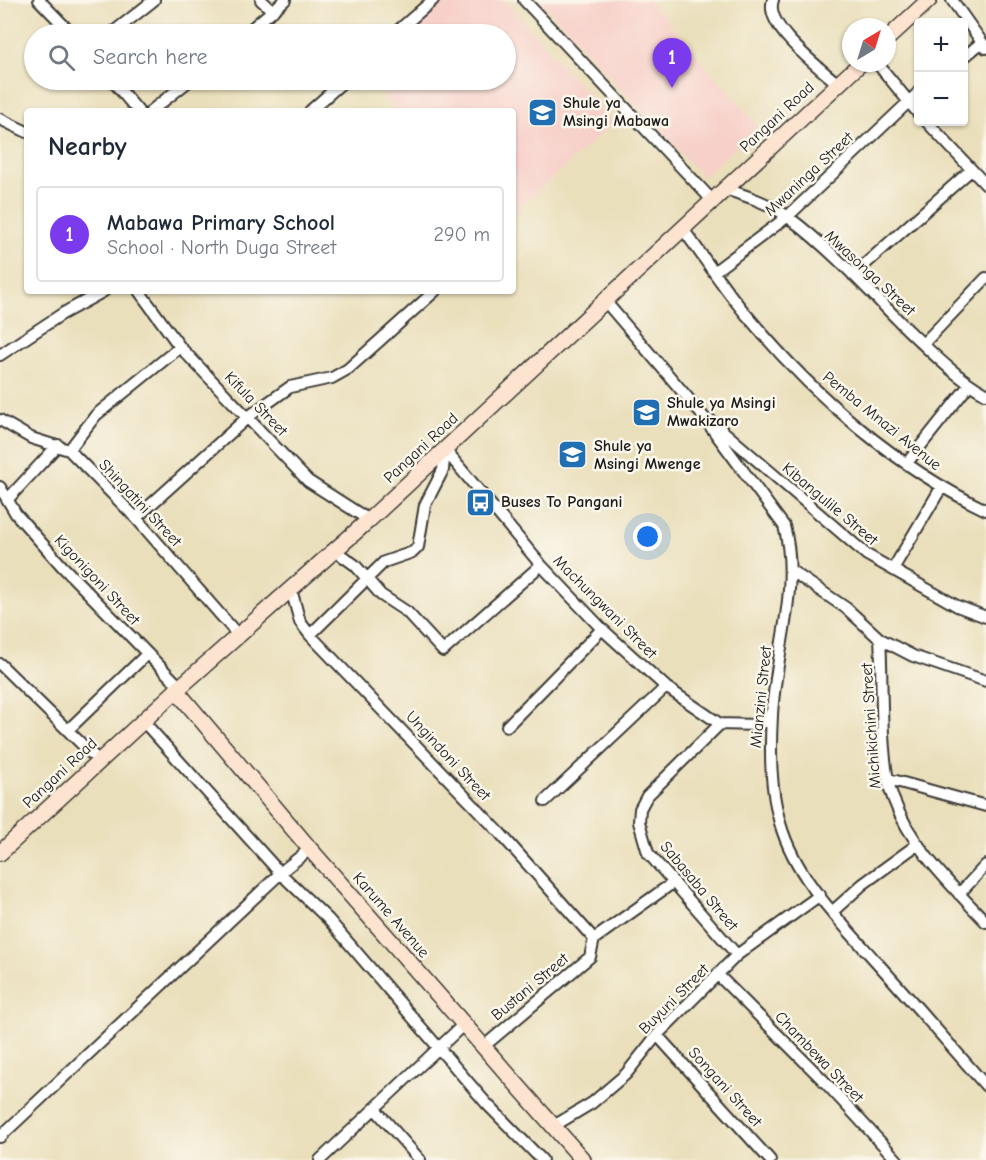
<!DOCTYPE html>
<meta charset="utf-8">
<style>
body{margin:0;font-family:"Comic Neue",sans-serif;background:#f2f2f3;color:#1f2937}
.controls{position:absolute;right:18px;top:18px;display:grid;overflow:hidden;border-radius:6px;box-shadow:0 2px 4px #0004}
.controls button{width:54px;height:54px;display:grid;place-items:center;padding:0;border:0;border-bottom:2px solid #e0e1e3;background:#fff;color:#1f2937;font:30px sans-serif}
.compass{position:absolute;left:842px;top:18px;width:54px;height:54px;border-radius:50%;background:#fff;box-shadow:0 2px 4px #0004;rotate:38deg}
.you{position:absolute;left:648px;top:537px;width:21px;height:21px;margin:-15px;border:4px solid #fff;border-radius:50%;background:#1a73e8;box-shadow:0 0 0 9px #1a73e833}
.badge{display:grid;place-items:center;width:39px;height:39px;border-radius:50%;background:#7c3aed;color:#fff;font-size:20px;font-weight:700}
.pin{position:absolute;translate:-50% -50px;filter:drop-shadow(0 2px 3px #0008)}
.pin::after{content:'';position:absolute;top:32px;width:21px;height:18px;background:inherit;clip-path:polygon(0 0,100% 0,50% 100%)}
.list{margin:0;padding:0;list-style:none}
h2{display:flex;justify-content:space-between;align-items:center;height:78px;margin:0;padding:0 24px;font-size:26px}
h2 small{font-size:20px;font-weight:400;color:#747a83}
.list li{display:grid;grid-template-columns:39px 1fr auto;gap:18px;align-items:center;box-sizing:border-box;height:96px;margin:0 12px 12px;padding:0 12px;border:2px solid #e0e1e3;border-radius:6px}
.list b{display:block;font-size:22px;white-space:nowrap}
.list p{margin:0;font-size:20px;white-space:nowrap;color:#747a83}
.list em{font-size:20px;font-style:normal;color:#747a83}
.icon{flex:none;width:33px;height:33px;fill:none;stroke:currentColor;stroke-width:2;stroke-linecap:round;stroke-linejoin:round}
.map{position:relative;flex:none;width:986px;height:1160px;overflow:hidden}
.search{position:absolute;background:#fff;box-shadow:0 2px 4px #0004;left:24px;top:24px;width:492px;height:66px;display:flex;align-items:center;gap:15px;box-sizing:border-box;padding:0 21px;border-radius:33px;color:#747a83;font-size:22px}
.panel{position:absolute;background:#fff;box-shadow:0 2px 4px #0004;left:24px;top:108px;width:492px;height:186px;border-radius:6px}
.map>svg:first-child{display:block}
.built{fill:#f7d0c9}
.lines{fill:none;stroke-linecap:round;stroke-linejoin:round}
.street-casing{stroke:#3b3934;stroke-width:14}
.secondary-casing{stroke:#3b3934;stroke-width:18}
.street{stroke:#fff;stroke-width:10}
.secondary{stroke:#fde4d0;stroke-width:15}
.labels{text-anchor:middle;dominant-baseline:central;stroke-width:5;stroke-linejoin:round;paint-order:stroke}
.poi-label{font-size:16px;font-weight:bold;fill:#1c1c1c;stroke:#fbf7ec;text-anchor:start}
.street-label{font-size:16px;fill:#1c1c1c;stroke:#fbf7ec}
</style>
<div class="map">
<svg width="986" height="1160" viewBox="0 0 986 1160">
<rect width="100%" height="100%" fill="#fbf7ec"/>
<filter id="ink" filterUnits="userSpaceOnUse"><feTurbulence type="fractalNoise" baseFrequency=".0167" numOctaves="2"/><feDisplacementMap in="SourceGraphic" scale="12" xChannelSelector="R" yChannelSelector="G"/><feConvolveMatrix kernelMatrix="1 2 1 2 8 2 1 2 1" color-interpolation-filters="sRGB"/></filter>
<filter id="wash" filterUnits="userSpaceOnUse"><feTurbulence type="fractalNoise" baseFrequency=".008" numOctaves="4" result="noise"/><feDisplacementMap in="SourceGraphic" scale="24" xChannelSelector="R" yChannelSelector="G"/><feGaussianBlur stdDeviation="1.35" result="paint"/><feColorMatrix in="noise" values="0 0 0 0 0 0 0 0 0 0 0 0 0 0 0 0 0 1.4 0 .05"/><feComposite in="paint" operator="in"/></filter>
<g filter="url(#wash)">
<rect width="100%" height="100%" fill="#eadfbb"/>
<path class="built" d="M 447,0 L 504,0 L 613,123 L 513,214 L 513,111 L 397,111 L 369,80 L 506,80 L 506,34 L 409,34 Z
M 539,0 L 649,0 L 758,126 L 703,177 Z"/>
</g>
<g filter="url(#ink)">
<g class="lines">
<defs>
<path id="street" d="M 39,0 L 72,34
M 261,0 L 273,11
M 524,0 L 712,200
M 773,0 C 763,26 820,68 838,84
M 952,0 L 986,48
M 111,34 L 154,0
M 245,34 L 285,0
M 394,34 L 433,0
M 964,57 L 981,43
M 877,63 L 918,113
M 112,80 L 138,111
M 151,111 L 190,80
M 310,111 L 345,80
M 0,119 L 27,132
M 927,122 L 986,185
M 725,189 C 747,196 769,203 788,217 C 830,248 871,293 908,330 C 932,353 957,378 986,394
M 682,228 C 705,258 725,291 750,319 C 814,396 896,467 986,510
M 715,271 L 787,217 L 918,93
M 853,275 L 971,170
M 139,291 L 180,347 L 308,481 L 369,520
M 605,301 L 699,411 L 784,526 C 801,587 775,653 772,715 C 770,751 770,788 780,823 C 796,880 843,924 881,967 C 916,1006 951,1046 986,1086
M 923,344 L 986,278
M 0,355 L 62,314 L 104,291
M 0,420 L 31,438 L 69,450 L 136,518 L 238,635
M 710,420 L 867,555 L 957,606 L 986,617
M 69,450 L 96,415 L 180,347
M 445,450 L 541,565 L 602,629 L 666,687 L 720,724 L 757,725 L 766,721 L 772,711
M 907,463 L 969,385
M 0,487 L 16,514 L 62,566 L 180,687
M 7,500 L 58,445
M 136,518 L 248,417 L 290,387 L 332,378 L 348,369 L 435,291
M 334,550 L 355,565 L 381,595 L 407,612 L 443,651 L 541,565
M 893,569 L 941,488
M 790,570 L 846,608 L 880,639 L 913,656 L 986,681
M 291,589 L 300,622 L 310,635 L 500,833 L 594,939
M 310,635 L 384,562 L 413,552 L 418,547 L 425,505 L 443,470 L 445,450
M 880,639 C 883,681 879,762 893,798 C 911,847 951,885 986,922
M 0,664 L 99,761
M 143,721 L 281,874 L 328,919 L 486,1103 L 542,1160
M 720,724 L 647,796 L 640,809 L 639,822 L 648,853 L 737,955
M 507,726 L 602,629
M 68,730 L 146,655
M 889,779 L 986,806
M 545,801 L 666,687
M 959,894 L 986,865
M 832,912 L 863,884 L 918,844
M 594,939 L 674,882
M 719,976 L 823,1080 L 897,1160
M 657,1035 L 770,1160
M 483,1047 L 590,957 L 594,939
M 376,1110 L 420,1160
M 552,1127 L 592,1103 L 626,1074 L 657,1035 L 737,955 L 820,895
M 0,1137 L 286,868 L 310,849
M 320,1160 L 463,1025"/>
<path id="secondary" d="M 887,39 L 929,0
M 176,690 L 310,849 L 583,1160
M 0,853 L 180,687 L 369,520 L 861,63"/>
</defs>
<use href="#street" class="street-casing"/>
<use href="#secondary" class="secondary-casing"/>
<use href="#street" class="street"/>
<use href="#secondary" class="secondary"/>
</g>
</g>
<defs>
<symbol id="school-square" viewBox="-11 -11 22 22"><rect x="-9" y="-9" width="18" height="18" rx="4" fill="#1f6fb2" stroke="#fbf7ec"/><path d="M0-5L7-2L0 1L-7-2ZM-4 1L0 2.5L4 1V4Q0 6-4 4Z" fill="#fff"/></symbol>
<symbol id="bus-square" viewBox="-11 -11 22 22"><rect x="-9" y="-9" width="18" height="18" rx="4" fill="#1f6fb2" stroke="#fbf7ec"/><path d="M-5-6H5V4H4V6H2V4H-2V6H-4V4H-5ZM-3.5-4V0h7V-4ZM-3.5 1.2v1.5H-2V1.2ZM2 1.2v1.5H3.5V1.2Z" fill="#fff"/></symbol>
</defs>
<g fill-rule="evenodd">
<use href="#school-square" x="526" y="96" width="33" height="33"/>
<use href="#school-square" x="630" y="396" width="33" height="33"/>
<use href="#school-square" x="556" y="438" width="33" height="33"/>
<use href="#bus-square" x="464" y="486" width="33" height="33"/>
</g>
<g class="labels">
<g class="poi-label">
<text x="563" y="103">Shule ya<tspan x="563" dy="18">Msingi Mabawa</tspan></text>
<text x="667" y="403">Shule ya Msingi<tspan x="667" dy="18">Mwakizaro</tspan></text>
<text x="594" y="446">Shule ya<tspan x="594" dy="18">Msingi Mwenge</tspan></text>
<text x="501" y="502">Buses To Pangani</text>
</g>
<g class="street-label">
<text transform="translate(777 117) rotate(-43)">Pangani Road</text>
<text transform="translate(809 174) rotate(-43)">Mwaninga Street</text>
<text transform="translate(870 273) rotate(43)">Mwasonga Street</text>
<text transform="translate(256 404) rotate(46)">Kifula Street</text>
<text transform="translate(882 421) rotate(39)">Pemba Mnazi Avenue</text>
<text transform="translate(421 448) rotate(-43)">Pangani Road</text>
<text transform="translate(140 503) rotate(47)">Shingatini Street</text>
<text transform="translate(830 504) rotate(40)">Kibangulile Street</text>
<text transform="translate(97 580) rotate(47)">Kigonigoni Street</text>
<text transform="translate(605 607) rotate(45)">Machungwani Street</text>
<text transform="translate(761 697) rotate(-84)">Mianzini Street</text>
<text transform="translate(871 726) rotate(-94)">Michikichini Street</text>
<text transform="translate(448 756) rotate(47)">Ungindoni Street</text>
<text transform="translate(60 773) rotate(-43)">Pangani Road</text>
<text transform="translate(699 886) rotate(50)">Sabasaba Street</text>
<text transform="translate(391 915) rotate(49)">Karume Avenue</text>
<text transform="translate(530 987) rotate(-40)">Bustani Street</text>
<text transform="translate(674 999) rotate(-45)">Buyuni Street</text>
<text transform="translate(819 1057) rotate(46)">Chambewa Street</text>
<text transform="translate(725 1087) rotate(48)">Songani Street</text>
</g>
</g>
</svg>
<div class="controls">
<button>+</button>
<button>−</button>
</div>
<svg class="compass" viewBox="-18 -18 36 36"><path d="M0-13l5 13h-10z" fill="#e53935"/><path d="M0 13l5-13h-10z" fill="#747a83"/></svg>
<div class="you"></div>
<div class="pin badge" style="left:672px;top:88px">1</div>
<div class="search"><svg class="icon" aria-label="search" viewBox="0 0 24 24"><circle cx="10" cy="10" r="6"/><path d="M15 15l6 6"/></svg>Search here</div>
<section class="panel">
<h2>Nearby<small></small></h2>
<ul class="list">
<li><span class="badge">1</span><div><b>Mabawa Primary School</b><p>School · North Duga Street</p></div><em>290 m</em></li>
</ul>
</section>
</div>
